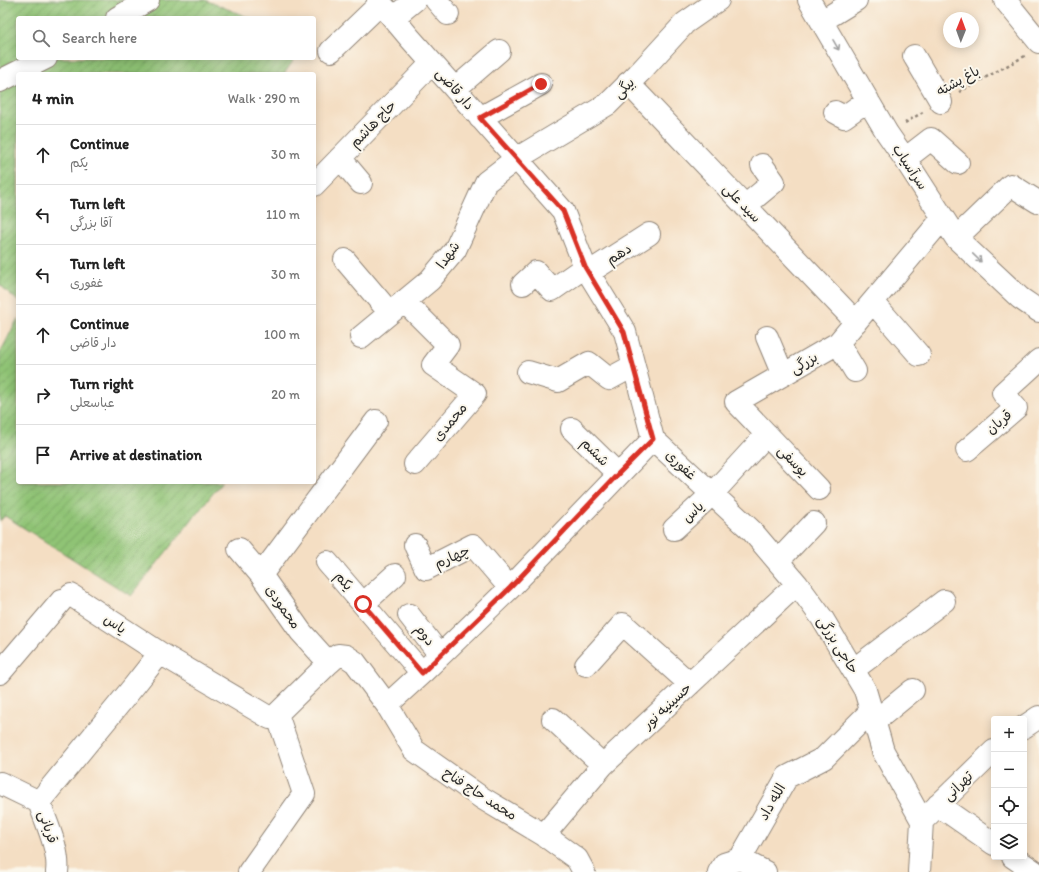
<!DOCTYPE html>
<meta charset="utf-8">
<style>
body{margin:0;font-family:Itim,"Playpen Sans Arabic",sans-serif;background:#f6f6f6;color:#222}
.controls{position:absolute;right:12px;bottom:12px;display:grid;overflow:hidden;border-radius:4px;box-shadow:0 2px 10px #0003}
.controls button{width:36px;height:36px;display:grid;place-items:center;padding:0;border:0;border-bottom:1px solid #e0e0e0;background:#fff;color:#222;font:20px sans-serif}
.compass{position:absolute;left:943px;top:12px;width:36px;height:36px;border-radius:50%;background:#fff;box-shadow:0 2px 10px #0003;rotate:1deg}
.stop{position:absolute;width:12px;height:12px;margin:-9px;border:3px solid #d93025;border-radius:50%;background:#fff}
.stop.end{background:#d93025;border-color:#fff;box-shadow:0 1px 4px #0008}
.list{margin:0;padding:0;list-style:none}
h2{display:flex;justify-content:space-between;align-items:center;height:52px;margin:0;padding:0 16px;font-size:17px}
h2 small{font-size:13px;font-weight:400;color:#767676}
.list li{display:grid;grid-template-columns:26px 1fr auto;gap:12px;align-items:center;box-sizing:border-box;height:60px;padding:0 16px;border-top:1px solid #e0e0e0}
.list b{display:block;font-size:15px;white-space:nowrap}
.list p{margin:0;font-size:13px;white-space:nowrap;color:#767676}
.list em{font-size:13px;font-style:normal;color:#767676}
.icon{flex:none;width:22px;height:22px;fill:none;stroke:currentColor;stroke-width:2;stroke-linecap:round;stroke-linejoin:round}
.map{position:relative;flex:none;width:1039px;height:872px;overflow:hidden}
.search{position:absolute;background:#fff;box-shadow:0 2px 10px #0003;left:16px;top:16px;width:300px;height:44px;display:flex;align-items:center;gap:10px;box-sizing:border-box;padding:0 14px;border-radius:4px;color:#767676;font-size:15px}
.panel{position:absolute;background:#fff;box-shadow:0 2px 10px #0003;left:16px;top:72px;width:300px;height:412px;border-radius:4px}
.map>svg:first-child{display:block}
.garden{fill:url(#garden-furrows);stroke:#5d7750}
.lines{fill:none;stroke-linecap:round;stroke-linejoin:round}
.minor-casing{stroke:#908477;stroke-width:24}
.path{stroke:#908477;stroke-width:2.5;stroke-dasharray:3 3;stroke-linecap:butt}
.minor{stroke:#fff;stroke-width:22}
.oneway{stroke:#a0a0a0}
.route{stroke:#d93025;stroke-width:5}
.labels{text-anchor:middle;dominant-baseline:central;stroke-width:4;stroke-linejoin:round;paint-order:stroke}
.street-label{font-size:14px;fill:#2b2b2b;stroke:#fbf7ec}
</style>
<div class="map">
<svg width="1039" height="872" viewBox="0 0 1039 872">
<defs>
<pattern id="garden-furrows" width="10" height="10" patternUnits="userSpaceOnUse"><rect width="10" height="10" fill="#8fc375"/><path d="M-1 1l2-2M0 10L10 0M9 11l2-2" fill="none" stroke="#759f60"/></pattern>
</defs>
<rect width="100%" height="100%" fill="#fbf7ec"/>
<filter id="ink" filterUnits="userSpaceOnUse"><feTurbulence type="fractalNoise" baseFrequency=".025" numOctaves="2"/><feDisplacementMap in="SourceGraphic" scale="8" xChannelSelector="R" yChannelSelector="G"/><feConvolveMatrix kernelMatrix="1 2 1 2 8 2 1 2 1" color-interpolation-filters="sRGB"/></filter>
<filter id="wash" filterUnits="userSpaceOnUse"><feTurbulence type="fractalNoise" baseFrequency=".012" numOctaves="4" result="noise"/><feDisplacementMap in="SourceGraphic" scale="16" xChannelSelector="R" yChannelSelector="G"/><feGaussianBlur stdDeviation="0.9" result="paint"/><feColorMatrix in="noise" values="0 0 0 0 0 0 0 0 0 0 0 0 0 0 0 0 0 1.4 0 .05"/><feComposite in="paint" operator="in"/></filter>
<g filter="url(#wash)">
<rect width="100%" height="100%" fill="#f4dec3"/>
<path class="garden" d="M 0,0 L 205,0 L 250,18 L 18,18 L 18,58 L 295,58 L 284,74 L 18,74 L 18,301 L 0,285 Z
M 18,318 L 18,482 L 222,482 L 131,596 L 5,516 L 0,521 L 0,353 Z"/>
</g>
<g filter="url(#ink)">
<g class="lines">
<defs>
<path id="minor" d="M 378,0 L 409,37 L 563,211 L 585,267 L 625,332 L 653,439 L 752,531 L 797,584 L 822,618 L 865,690 L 883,751 L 922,821
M 436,0 L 448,14
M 809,0 L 887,133 L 905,159 L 956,238 L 1020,298 L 1039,311
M 1005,0 L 1039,42
M 117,18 L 148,0
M 393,18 L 415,0
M 822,21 L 856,0
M 331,51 L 381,3
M 914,56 L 941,102
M 0,81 L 46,58
M 628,83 L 856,322
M 455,89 L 499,51
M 835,112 L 844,117 L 868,100
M 480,118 L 541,84
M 340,158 L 361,183
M 905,159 L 931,139 L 958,163
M 314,185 L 432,63
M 745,206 L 774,182 L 762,165
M 956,238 L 1011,185 L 1038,202
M 345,260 L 390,313
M 588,273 L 649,234
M 523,284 L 536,272 L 552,290 L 585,267
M 404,301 L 448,345 L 433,365 L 475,394 L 415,464
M 873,302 L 919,355
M 361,337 L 430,280 L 455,250 L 486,182 L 516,159 L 608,104 L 641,71 L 685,23 L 718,0
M 767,337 L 783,375
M 838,343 L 855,371
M 528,372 L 558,381 L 589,363 L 609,379 L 633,366
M 572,429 L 618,474
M 967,450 L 1016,408 L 1003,393 L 1039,360
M 819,489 L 736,402 L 838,343 L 943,218
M 674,529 L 712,494 L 767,434
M 415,545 L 426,569 L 473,545 L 510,588
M 239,549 L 261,575 L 301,632 L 329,663
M 778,561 L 814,523
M 327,562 L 422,673
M 261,575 L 376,421
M 71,595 L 160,653 L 270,718 L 277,714 L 329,663 L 338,655 L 346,656 L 355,662 L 387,705 L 414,750 L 482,798 L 544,835 L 577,859 L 584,872
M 363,604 L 395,575
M 409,615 L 440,655
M 586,665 L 623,624 L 690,684
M 853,670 L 944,601
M 0,673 L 62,600
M 387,705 L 422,673 L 510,588 L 653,439
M 553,719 L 603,765
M 874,722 L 913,690
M 1024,727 L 1039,717
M 0,783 L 39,802 C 46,822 60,851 57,872
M 39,802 L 134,686 L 160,653
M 938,805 L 994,844
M 922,821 L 994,751
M 544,835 L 603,765 L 797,584
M 1013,857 L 1035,872
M 740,859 L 787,777 L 824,758 L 871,711
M 740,859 L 765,872
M 249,872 L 304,794 L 277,714
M 719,872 L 724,864 L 740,859
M 919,872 L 922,821"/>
</defs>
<use href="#minor" class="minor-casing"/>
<path class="path" d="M 959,92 L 1025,56
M 905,123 L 923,112"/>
<use href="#minor" class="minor"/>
</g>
<defs><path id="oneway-shaft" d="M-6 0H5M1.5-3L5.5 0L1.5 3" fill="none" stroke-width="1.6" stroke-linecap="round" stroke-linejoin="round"/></defs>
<g class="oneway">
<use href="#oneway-shaft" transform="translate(836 45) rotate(60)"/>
<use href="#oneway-shaft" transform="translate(977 258) rotate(44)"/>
</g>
</g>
<g class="lines" filter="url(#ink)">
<path class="route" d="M 363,604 L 422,673 L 510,588 L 618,474 L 653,439 L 624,332 L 585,267 L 563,211 L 480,118 L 541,84"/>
</g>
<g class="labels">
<g class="street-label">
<text transform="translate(958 81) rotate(-29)">باغ پشته</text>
<text transform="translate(624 88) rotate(-45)">بیگی</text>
<text transform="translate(455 89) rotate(49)">دار قاضی</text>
<text transform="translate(373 124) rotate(-46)">حاج هاشم</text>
<text transform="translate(910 167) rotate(56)">سرآسیاب</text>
<text transform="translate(742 203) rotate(46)">سید علی</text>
<text transform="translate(619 254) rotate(-32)">دهم</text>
<text transform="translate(448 255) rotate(-55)">شهدا</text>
<text transform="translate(804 363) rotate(-30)">بزرگی</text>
<text transform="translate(450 422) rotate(-50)">محمدی</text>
<text transform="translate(999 422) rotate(-40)">قربان</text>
<text transform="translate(595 452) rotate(45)">ششم</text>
<text transform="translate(793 461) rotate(46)">یوسفی</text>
<text transform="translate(681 465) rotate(43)">غفوری</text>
<text transform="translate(693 512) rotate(-43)">یاس</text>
<text transform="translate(452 557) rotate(-24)">چهارم</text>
<text transform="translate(344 581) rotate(50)">یکم</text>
<text transform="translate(283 607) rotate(55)">محمودی</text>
<text transform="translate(115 624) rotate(33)">یاس</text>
<text transform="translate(425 635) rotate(52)">دوم</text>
<text transform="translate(838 645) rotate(58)">حاجی بزرگی</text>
<text transform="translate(667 706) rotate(-43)">حسینیه نور</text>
<text transform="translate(958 786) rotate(-44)">تهرانی</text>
<text transform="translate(480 794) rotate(33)">محمد حاج فناح</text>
<text transform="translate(772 802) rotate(-60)">الله داد</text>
<text transform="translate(48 827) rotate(72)">قربانی</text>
</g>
</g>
</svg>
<div class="controls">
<button>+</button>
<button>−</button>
<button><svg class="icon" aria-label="locate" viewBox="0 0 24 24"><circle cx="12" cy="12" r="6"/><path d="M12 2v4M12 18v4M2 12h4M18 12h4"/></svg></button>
<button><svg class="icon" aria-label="layers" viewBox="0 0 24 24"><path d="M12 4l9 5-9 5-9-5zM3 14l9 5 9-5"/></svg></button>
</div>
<svg class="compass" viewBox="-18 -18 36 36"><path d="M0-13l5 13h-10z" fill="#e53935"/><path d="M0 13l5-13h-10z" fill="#767676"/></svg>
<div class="stop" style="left:363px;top:604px"></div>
<div class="stop end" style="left:541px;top:84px"></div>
<div class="search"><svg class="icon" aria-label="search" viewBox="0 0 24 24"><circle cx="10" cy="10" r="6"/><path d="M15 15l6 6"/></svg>Search here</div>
<section class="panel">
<h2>4 min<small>Walk · 290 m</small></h2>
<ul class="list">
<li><svg class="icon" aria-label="ahead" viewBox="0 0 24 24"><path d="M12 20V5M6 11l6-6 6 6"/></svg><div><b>Continue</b><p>یکم</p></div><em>30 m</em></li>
<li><svg class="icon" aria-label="left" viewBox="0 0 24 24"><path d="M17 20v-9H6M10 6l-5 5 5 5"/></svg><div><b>Turn left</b><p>آقا بزرگی</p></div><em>110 m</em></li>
<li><svg class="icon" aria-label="left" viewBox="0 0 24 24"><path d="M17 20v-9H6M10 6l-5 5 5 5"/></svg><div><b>Turn left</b><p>غفوری</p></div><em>30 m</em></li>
<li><svg class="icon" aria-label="ahead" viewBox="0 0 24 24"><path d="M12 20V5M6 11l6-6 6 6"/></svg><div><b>Continue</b><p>دار قاضی</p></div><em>100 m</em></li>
<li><svg class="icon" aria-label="right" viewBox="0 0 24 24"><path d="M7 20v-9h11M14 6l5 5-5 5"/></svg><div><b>Turn right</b><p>عباسعلی</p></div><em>20 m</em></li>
<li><svg class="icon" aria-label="arrive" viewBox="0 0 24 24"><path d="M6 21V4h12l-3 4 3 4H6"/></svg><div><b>Arrive at destination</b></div></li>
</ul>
</section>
</div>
